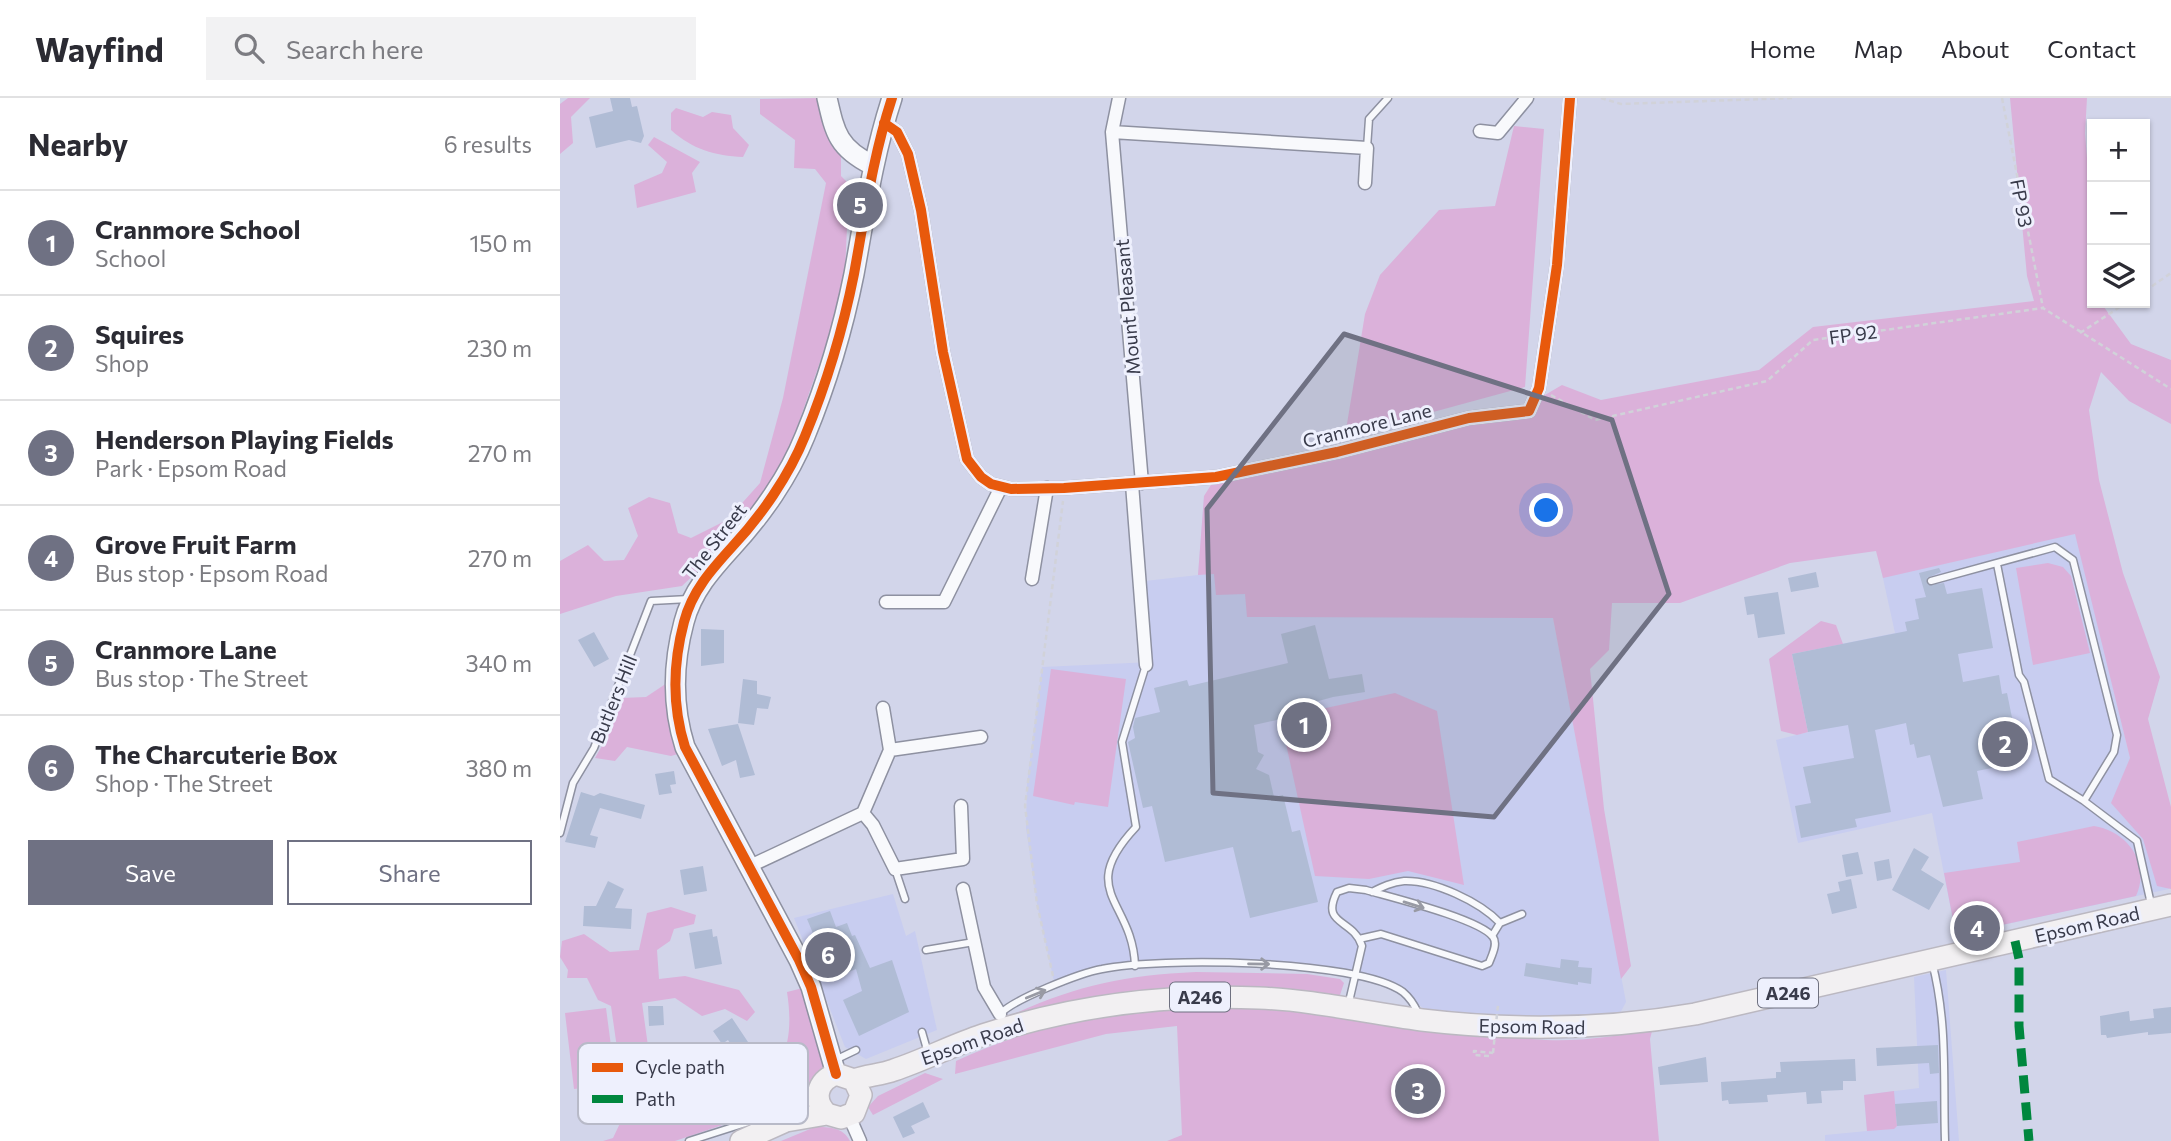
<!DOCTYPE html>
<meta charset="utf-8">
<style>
body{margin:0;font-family:Commissioner,sans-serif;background:#f2f2f3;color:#2b2b33}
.controls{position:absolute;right:21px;top:21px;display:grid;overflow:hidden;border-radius:0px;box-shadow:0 2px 5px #0004}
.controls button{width:63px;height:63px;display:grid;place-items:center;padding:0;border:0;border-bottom:2px solid #e1e1e2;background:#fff;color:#2b2b33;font:35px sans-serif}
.you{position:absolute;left:987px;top:413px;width:24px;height:24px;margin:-18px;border:5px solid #fff;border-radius:50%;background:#1a73e8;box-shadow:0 0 0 10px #1a73e833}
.badge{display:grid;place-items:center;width:46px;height:46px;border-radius:50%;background:#6f7183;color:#fff;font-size:23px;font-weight:700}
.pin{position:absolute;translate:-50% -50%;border:4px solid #fff;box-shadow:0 2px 7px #0006}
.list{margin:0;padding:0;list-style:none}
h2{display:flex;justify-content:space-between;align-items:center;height:91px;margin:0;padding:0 28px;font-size:30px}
h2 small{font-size:23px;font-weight:400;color:#7c7c81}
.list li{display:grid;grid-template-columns:46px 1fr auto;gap:21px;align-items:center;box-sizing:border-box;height:105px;padding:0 28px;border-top:2px solid #e1e1e2}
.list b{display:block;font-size:26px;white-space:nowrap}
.list p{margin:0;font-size:23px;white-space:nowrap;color:#7c7c81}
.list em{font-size:23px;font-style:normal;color:#7c7c81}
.actions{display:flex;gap:14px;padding:21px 28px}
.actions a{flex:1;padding:16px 0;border:2px solid #6f7183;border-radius:0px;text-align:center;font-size:24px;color:#6f7183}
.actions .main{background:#6f7183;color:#fff}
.icon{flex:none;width:38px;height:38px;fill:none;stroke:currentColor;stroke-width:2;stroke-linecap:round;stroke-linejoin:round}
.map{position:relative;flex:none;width:1611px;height:1043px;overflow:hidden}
header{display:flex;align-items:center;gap:42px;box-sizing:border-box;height:98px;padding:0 35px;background:#fff;border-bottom:2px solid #e1e1e2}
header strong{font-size:33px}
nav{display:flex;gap:38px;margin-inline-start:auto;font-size:24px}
.search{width:490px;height:63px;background:#f2f2f3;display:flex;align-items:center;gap:18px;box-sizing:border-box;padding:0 24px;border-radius:0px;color:#7c7c81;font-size:26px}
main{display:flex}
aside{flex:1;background:#fff}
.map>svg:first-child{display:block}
.built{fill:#c8cdf0}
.green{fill:#dbb1da}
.building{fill:#b0bcd5}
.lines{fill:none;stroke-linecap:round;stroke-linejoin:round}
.lane-casing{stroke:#8e91a1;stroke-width:9}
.street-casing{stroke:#8e91a1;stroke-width:15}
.secondary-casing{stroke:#8e91a1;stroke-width:22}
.primary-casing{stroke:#bbb8c1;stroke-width:24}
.path{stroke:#d1d2d9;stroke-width:2.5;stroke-dasharray:5 3.5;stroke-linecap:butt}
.lane{stroke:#f8f9fc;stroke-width:6}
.street{stroke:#f8f9fc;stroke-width:12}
.secondary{stroke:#f8f9fc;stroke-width:19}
.primary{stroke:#f2f0f2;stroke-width:21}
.path-bridge{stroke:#d1d2d9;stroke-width:2.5;stroke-dasharray:5 3.5;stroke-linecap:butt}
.quiet{stroke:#00873e;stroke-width:9;stroke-dasharray:18 9;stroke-linecap:butt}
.cycleway-casing{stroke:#eef0fd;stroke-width:15}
.cycleway{stroke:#e8590c;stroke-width:10}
.oneway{stroke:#989aa4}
.marked{fill:#6f7183;fill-opacity:0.2;stroke:#6f7183;stroke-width:5;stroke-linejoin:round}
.labels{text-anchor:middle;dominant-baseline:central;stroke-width:6;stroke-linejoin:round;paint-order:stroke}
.shield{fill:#eef0fd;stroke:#6f7180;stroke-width:2}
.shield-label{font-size:18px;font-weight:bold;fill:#393b4b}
.street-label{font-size:19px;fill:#393b4b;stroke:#eef0fd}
.key{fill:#eef0fd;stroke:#b8bac8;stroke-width:2}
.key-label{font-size:19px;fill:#393b4b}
</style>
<header>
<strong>Wayfind</strong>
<div class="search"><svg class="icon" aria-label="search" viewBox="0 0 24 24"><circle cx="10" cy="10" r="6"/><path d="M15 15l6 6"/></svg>Search here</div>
<nav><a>Home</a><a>Map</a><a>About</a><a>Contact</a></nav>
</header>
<main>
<aside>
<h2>Nearby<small>6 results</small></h2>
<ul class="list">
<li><span class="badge">1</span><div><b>Cranmore School</b><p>School</p></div><em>150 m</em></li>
<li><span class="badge">2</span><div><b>Squires</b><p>Shop</p></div><em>230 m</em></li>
<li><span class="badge">3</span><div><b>Henderson Playing Fields</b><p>Park · Epsom Road</p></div><em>270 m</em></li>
<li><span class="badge">4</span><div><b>Grove Fruit Farm</b><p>Bus stop · Epsom Road</p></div><em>270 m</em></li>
<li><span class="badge">5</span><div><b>Cranmore Lane</b><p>Bus stop · The Street</p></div><em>340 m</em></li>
<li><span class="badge">6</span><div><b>The Charcuterie Box</b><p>Shop · The Street</p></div><em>380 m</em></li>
</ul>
<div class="actions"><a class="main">Save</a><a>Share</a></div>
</aside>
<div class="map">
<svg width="1611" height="1043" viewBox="0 0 1611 1043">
<rect width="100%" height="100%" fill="#d2d5ea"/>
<path class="built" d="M 644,398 L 993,520 L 1066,904 L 1058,919 L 986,922 L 869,914 L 833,889 L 760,870 L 626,866 L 541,871 L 495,888 L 477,806 L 466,730 L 467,686 L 482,569 L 592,564 L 585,483 L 638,477 Z
M 1516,436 L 1570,660 L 1597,739 L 1609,791 L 1396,837 L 1372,715 L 1238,745 L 1216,642 L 1248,634 L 1232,556 L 1335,535 L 1317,453 Z
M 333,796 L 346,838 L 355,833 L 377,932 L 306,961 L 285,949 L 234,820 Z
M 1386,872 L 1399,1043 L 1265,1043 L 1265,1037 L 1307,1033 L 1304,997 L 1359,990 L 1354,879 Z"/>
<path class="green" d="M 8,0 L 30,0 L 11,19 L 13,45 L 0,56 L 0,6 Z
M 261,0 L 270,41 L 281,58 L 281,78 L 289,86 L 285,173 L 273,227 L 227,358 L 207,392 L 145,466 L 122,488 L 56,498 L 0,516 L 0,463 L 28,447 L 44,463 L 64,462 L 78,438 L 68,410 L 89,399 L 110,405 L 118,435 L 131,440 L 167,422 L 200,385 L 223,300 L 266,85 L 255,71 L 234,70 L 235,42 L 200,16 L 200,1 Z
M 1450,0 L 1527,0 L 1525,35 L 1532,123 L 1532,205 L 1541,205 L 1571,246 L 1611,262 L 1611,326 L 1569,303 L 1541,274 L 1529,312 L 1539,382 L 1563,475 L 1600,579 L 1588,621 L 1611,709 L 1611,791 L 1597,788 L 1583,741 L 1551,705 L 1570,660 L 1515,436 L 1323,480 L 1316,453 L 1230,465 L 1120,505 L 1052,505 L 1049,552 L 1030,571 L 1044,711 L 1071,868 L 1061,881 L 993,520 L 687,519 L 685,496 L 656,497 L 654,476 L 638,477 L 644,398 L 656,379 L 951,317 L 1002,287 L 1041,302 L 1199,272 L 1253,229 L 1474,203 L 1467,178 Z
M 116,10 L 143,19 L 152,14 L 171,17 L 173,30 L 189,47 L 183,59 C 155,58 132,51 111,32 L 111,15 Z
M 954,28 L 984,31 L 965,289 L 785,338 L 805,216 L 820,177 L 879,112 L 935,108 Z
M 94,39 L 140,64 L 132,75 L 136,94 L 77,110 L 74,87 L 102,75 L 107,64 L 88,47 Z
M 1488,465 L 1503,469 L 1511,478 L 1530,555 L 1473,567 L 1456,470 Z
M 1261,523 L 1276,527 L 1283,546 L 1232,556 L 1248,634 L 1237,637 L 1221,633 L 1209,561 Z
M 491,571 L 566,581 L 548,709 L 515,704 L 514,707 L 473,698 Z
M 110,583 L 121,655 L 111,658 L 67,649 L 55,663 L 35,660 L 47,639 L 61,600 L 86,599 Z
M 835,595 L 877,613 L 904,787 L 848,773 L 809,781 L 755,778 L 726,646 L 743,615 Z
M 1534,728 C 1567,733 1591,765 1576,798 L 1396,837 L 1384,775 L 1460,764 L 1457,744 Z
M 111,809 L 136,817 L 134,826 L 114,831 L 110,843 L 97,852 L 99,881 L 125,878 L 179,892 L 195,914 L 187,923 L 165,911 L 142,918 L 115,900 L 82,905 L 92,977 L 100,1006 L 118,1018 C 191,993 241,984 227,894 L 243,890 C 251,916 273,957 258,983 C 255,989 248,995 243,1000 L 115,1043 L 43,1043 L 53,1040 L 63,1019 L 62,985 L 51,908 L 38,902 L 27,880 L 7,880 L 8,872 L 0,859 L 2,843 L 24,836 L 50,854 L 79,852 L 87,815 Z
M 636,874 L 747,876 L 780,881 L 784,885 L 780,897 L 772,899 L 450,921 L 449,918 C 516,888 563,877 636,874 Z
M 721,907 C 809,921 896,937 986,942 C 1021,944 1058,937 1092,933 L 1090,941 L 1099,1043 L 607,1043 L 622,1037 L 617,928 L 546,936 L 395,976 L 396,963 C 460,934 533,913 603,909 C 642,906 682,907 721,907 Z
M 46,910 L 56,986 L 14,991 L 5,915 Z
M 365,975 L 383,981 L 313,1017 L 308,1009 L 318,998 Z
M 1334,993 L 1337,1028 L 1334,1031 L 1307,1033 L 1304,997 Z
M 255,1029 C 269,1029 283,1029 290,1043 L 221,1043 Z"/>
<path class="building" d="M 50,0 L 70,0 L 72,9 L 77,8 L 84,38 L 81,45 L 69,42 L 36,50 L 29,19 L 53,13 Z
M 1379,470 L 1381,474 L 1367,480 L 1368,487 L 1384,485 L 1387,496 L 1422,490 L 1433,550 L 1398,556 L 1403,584 L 1439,577 L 1442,596 L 1447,595 L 1461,664 L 1417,673 L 1423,701 L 1383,709 L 1370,657 L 1357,660 L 1354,646 L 1350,647 L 1346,625 L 1315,632 L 1331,714 L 1295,721 L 1297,729 L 1241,740 L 1235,708 L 1251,705 L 1243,669 L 1294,660 L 1288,627 L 1248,634 L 1232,556 L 1347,533 L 1345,524 L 1359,521 L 1355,501 L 1366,499 L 1359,475 Z
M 1256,474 L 1259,489 L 1231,494 L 1228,480 Z
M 1218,494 L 1225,536 L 1198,540 L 1194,516 L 1187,517 L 1184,499 Z
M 755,527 L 769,581 L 802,576 L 805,594 L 773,599 L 733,610 L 734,618 L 694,627 L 698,654 L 704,657 L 696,671 L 709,677 L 714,699 L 723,697 L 732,734 L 740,732 L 758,804 L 690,820 L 673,749 L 605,764 L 592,708 L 583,710 L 568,644 L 575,640 L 573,629 L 575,620 L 600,614 L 594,590 L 627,582 L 629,588 L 728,565 L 721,536 Z
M 141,531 L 164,532 L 164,565 L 141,568 Z
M 34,534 L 49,561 L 34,569 L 18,542 Z
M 183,581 L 197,583 L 197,596 L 211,599 L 208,611 L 197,610 L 194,627 L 178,625 Z
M 178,626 L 195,677 L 180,680 L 176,662 L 162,668 L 148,631 Z
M 114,673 L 116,686 L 110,687 L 112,695 L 99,697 L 95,676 Z
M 21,694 L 34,698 L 40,695 L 85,707 L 81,721 L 40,710 L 30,737 L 38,739 L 35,750 L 5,744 Z
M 1354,750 L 1369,759 L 1361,772 L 1384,786 L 1369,812 L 1332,792 Z
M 1298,754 L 1303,776 L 1286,779 L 1282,757 Z
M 1329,761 L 1332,780 L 1317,783 L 1314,764 Z
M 143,768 L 147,793 L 124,797 L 120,772 Z
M 1291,781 L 1297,810 L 1272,816 L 1267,796 L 1280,793 L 1278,784 Z
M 48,783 L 64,791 L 55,810 L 72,811 L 71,831 L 23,828 L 24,808 L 36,808 Z
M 270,813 L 276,829 L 287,825 L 292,838 L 295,837 L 310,870 L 332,862 L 349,914 L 299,938 L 283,902 L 302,893 L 296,871 L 272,881 L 247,821 Z
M 152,831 L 153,839 L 157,838 L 162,866 L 135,871 L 129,835 Z
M 1001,861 L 1019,863 L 1018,869 L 1032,870 L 1031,886 L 1018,884 L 1018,887 L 964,878 L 966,865 L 1000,870 Z
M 88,908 L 103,908 L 104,927 L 89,928 Z
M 1611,909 L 1611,935 L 1588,937 L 1588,934 L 1547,940 L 1546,937 L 1541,937 L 1540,918 L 1569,913 L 1570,923 L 1594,920 L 1593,911 Z
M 172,920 L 196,956 L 183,965 L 168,942 L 162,946 L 153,933 Z
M 1378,947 L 1379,975 L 1370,976 L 1369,965 L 1317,968 L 1316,950 Z
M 1146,959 L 1148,984 L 1100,987 L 1098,969 Z
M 1295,961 L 1296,983 L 1283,983 L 1283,992 L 1261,993 L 1262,1005 L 1247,1006 L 1246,994 L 1207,997 L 1208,1004 L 1169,1006 L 1168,1002 L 1162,1003 L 1161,984 L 1216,980 L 1216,974 L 1221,974 L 1220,964 Z
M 1377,1003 L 1378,1025 L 1337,1028 L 1335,1006 Z
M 363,1004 L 370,1019 L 351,1028 L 355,1035 L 343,1040 L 333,1019 Z"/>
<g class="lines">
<defs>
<path id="lane" d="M 807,50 L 809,21 L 828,0
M 1437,466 L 1459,577 L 1464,584 L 1489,681 L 1524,703
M 1371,483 L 1495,449 L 1513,462 L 1557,637 L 1554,654 L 1524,703 L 1577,743 L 1591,806
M 0,735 L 13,685 L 34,650 L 91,503 L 129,501
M 335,771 L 345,801
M 812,794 C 822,789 832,784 844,783 C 874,782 920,804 940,825
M 932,838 L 940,825 L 962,816
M 366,852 L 414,844
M 1372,864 C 1388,926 1383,981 1385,1043
M 575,868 C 573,802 515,794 576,729 L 562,644 L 586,567
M 788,908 L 802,848 C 793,820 760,828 777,794 L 789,790 L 806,792 C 830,799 920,821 933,839 C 938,846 932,857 929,865 L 922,868 L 821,836 L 799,841
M 440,916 C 454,901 520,875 542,871 C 598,859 797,861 843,894 C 849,899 855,908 858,915
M 362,934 L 368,955
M 275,962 L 296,952
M 129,1043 L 192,1023 L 208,1022"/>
<path id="street" d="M 559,0 L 552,34 L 582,385
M 324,25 L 337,34 L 348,56 L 361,112 L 383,254 L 407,361 L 421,379 L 431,386 L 451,391 L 504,390 L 656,379 L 777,354 L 909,320 L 969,313 L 979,290 L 997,167 L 1010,0
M 920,33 L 938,35 L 967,0
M 552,34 L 807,50 L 805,85
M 572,386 L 586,567
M 472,481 L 487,390
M 326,504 L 384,504 L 441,389
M 323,610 L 330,652
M 303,715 L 313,727 L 335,771 L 403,761 L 401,708
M 188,769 L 303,715 L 330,652 L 421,639
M 403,791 L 424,889 L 440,916
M 289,1018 L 300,1043"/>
<path id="secondary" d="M 267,0 C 275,35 278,50 312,67
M 276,976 L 251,889 L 239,862 L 125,649 C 112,608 113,565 124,524 C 132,493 152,471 172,449 C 201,418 229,378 245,338 C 266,287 283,231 294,176 C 305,116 313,58 332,0"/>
<path id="primary" d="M 294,982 C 307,977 321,977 334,972 C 364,962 393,947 423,937 C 512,908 606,896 699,900 C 754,902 807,915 862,922 C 954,933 1043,932 1135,916 L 1611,807
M 226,1023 L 267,1016 L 281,1020 L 294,1015 L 301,997 L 294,982 L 276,976 C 257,983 252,1002 267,1016
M 181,1043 L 226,1023 L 235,1015"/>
</defs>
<use href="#lane" class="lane-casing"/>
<use href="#street" class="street-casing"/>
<use href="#secondary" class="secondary-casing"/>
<use href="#primary" class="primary-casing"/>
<path class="path" d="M 1041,0 L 1061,6 L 1233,0
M 1442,0 L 1483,210
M 1585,193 L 1611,175
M 1520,235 L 1566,205
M 991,297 L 1035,322 L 1207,283 L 1253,242 L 1483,210 L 1611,291
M 493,878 L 477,806 L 465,708 L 503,403
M 929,958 L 914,957 L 914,953 L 933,955"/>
<use href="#lane" class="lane"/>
<use href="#street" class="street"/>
<use href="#secondary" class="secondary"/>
<use href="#primary" class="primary"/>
<path class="path-bridge" d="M 933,955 L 938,907"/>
<path class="quiet" d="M 1455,843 L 1459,861 L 1459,928 L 1469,1043"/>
<defs>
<path id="cycleway" d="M 324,25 L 337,34 L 348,56 L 361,112 L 383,254 L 407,361 L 421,379 L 431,386 L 451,391 L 504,390 L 656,379 L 777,354 L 909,320 L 969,313 L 979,290 L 997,167 L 1010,0
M 276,976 L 251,889 L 239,862 L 125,649 C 112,608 113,565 124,524 C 132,493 152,471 172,449 C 201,418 229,378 245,338 C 266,287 283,231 294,176 C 305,116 313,58 332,0"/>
</defs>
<use href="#cycleway" class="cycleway-casing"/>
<use href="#cycleway" class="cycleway"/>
</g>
<defs><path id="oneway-shaft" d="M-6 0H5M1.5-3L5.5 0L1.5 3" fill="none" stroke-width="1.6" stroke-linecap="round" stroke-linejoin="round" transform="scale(1.75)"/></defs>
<g class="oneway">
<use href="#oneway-shaft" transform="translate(854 807) rotate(17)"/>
<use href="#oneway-shaft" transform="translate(699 866) rotate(1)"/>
<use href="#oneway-shaft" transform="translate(476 896) rotate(-22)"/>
</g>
<path class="marked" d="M 784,236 L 1052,322 L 1109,496 L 934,719 L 653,695 L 647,411 Z"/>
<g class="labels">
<g class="shield">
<rect x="1198" y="880.5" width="60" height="29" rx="5"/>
<rect x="610" y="884.5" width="60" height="29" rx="5"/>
</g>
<g class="shield-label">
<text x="1228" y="895">A246</text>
<text x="640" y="899">A246</text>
</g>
<g class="street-label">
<text transform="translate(1462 105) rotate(79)">FP 93</text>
<text transform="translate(567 209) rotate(-95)">Mount Pleasant</text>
<text transform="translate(1293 236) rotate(-8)">FP 92</text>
<text transform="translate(807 327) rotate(-14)">Cranmore Lane</text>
<text transform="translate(154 443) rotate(-52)">The Street</text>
<text transform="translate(53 601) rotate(-68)">Butlers Hill</text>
<text transform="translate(1527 826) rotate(-13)">Epsom Road</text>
<text transform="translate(972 928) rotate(1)">Epsom Road</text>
<text transform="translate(412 943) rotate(-19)">Epsom Road</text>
</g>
</g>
<rect x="18" y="945" width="230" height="81" rx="10" class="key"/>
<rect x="32" y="965" width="31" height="9" fill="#e8590c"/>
<rect x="32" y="997" width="31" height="8" fill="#00873e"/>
<g class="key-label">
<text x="75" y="976">Cycle path</text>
<text x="75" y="1008">Path</text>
</g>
</svg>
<div class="controls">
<button>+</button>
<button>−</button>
<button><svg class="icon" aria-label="layers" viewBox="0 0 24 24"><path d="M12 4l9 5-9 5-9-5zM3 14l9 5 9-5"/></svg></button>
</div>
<div class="you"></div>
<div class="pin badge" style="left:744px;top:627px">1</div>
<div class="pin badge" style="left:1445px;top:646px">2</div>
<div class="pin badge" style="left:858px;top:993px">3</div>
<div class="pin badge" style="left:1417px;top:830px">4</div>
<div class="pin badge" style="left:300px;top:107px">5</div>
<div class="pin badge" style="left:268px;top:857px">6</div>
</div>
</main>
